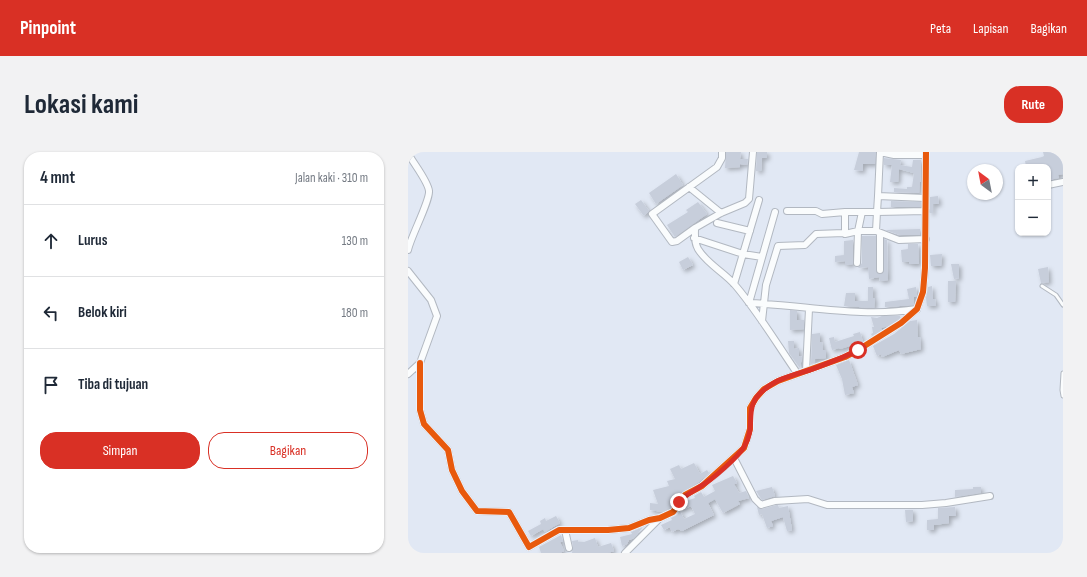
<!DOCTYPE html>
<html lang="id">
<meta charset="utf-8">
<style>
body{margin:0;font-family:"Sofia Sans Condensed",sans-serif;background:#f2f2f3;color:#1f2937}
.controls{position:absolute;right:12px;top:12px;display:grid;overflow:hidden;border-radius:8px;box-shadow:0 1px 3px #0004}
.controls button{width:36px;height:36px;display:grid;place-items:center;padding:0;border:0;border-bottom:1px solid #e0e1e3;background:#fff;color:#1f2937;font:20px sans-serif}
.compass{position:absolute;left:559px;top:12px;width:36px;height:36px;border-radius:50%;background:#fff;box-shadow:0 1px 3px #0004;rotate:328deg}
.stop{position:absolute;width:12px;height:12px;margin:-9px;border:3px solid #d93025;border-radius:50%;background:#fff}
.stop.end{background:#d93025;border-color:#fff;box-shadow:0 1px 4px #0008}
.list{margin:0;padding:0;list-style:none}
h2{display:flex;justify-content:space-between;align-items:center;height:52px;margin:0;padding:0 16px;font-size:17px}
h2 small{font-size:13px;font-weight:400;color:#747a83}
.list li{display:grid;grid-template-columns:26px 1fr auto;gap:12px;align-items:center;box-sizing:border-box;height:72px;padding:0 16px;border-top:1px solid #e0e1e3}
.list b{display:block;font-size:15px;white-space:nowrap}
.list em{font-size:13px;font-style:normal;color:#747a83}
.actions{display:flex;gap:8px;padding:12px 16px}
.actions a{flex:1;padding:9px 0;border:1px solid #d93025;border-radius:16px;text-align:center;font-size:14px;color:#d93025}
.actions .main{background:#d93025;color:#fff}
.icon{flex:none;width:22px;height:22px;fill:none;stroke:currentColor;stroke-width:2;stroke-linecap:round;stroke-linejoin:round}
.map{position:relative;flex:none;width:655px;height:401px;overflow:hidden;border-radius:16px}
header{display:flex;align-items:center;gap:24px;box-sizing:border-box;height:56px;padding:0 20px;background:#d93025;color:#fff}
header strong{font-size:19px}
nav{display:flex;gap:22px;margin-inline-start:auto;font-size:14px}
.intro{display:flex;align-items:center;justify-content:space-between;box-sizing:border-box;height:96px;padding:0 24px}
h1{margin:0;font-size:28px}
.button{padding:10px 18px;border-radius:16px;background:#d93025;color:#fff;font-size:14px;font-weight:700}
main{display:flex;gap:24px;padding:0 24px}
aside{flex:1;background:#fff;border-radius:16px;box-shadow:0 1px 3px #0004}
.map>svg:first-child{display:block}
.building{fill:#c7cedb;fill-rule:evenodd;filter:url(#shadow)}
.lines{fill:none;stroke-linecap:round;stroke-linejoin:round}
.service-casing{stroke:#b2b8c1;stroke-width:5}
.minor-casing{stroke:#b2b8c1;stroke-width:8}
.service{stroke:#fafcfd;stroke-width:3}
.minor{stroke:#fafcfd;stroke-width:6}
.cycleway-casing{stroke:#edf2fb;stroke-width:8}
.cycleway{stroke:#e8590c;stroke-width:6}
.route{stroke:#d93025;stroke-width:5}
</style>
<header>
<strong>Pinpoint</strong>
<nav><a>Peta</a><a>Lapisan</a><a>Bagikan</a></nav>
</header>
<div class="intro"><h1>Lokasi kami</h1><a class="button">Rute</a></div>
<main>
<aside>
<h2>4 mnt<small>Jalan kaki · 310 m</small></h2>
<ul class="list">
<li><svg class="icon" aria-label="ahead" viewBox="0 0 24 24"><path d="M12 20V5M6 11l6-6 6 6"/></svg><div><b>Lurus</b></div><em>130 m</em></li>
<li><svg class="icon" aria-label="left" viewBox="0 0 24 24"><path d="M17 20v-9H6M10 6l-5 5 5 5"/></svg><div><b>Belok kiri</b></div><em>180 m</em></li>
<li><svg class="icon" aria-label="arrive" viewBox="0 0 24 24"><path d="M6 21V4h12l-3 4 3 4H6"/></svg><div><b>Tiba di tujuan</b></div></li>
</ul>
<div class="actions"><a class="main">Simpan</a><a>Bagikan</a></div>
</aside>
<div class="map">
<svg width="655" height="401" viewBox="0 0 655 401">
<defs>
<filter id="shadow"><feDropShadow dx="2.5" dy="2.5" stdDeviation="2" flood-color="#0004"/></filter>
</defs>
<rect width="100%" height="100%" fill="#e1e8f4"/>
<path class="building" d="M 318,0 L 333,0 L 332,7 L 340,7 L 339,13 L 332,12 L 332,15 L 317,16 Z
M 349,0 L 359,0 L 359,6 L 354,6 L 353,19 L 348,19 Z
M 451,0 L 468,0 L 467,12 L 455,12 L 455,19 L 446,18 Z
M 635,0 L 655,0 L 655,22 L 650,23 L 651,26 L 640,28 L 640,15 L 618,14 L 617,9 L 634,5 L 636,4 Z
M 476,6 L 493,8 L 492,13 L 504,15 L 505,8 L 513,8 L 513,30 L 512,30 L 511,41 L 486,40 L 486,36 L 499,37 L 499,35 L 504,35 L 506,21 L 491,17 L 490,30 L 482,30 L 484,13 L 476,13 Z
M 268,22 L 275,33 L 248,52 L 241,41 Z
M 530,44 L 531,52 L 525,52 L 525,61 L 522,61 L 522,45 Z
M 233,48 L 241,59 L 236,64 L 227,52 Z
M 483,49 L 513,50 L 513,55 L 483,55 Z
M 290,50 L 299,62 L 267,85 L 259,73 L 280,60 L 278,58 Z
M 512,77 L 512,83 L 492,83 L 477,78 Z
M 454,84 L 468,84 L 468,118 L 472,122 L 476,118 L 476,87 L 479,88 L 480,128 L 472,129 L 471,125 L 461,127 L 460,115 L 450,116 L 454,111 Z
M 445,88 L 445,112 L 437,113 L 437,109 L 427,110 L 427,104 L 436,103 L 436,89 Z
M 500,92 L 510,92 L 511,112 L 501,112 L 501,110 L 494,110 L 493,98 L 500,97 Z
M 534,102 L 533,114 L 523,114 L 522,103 Z
M 280,105 L 285,113 L 275,118 L 271,110 Z
M 543,112 L 551,112 L 551,126 L 546,127 Z
M 640,115 L 641,130 L 633,131 L 630,117 Z
M 540,129 L 548,129 L 547,150 L 540,150 Z
M 524,134 L 525,147 L 527,147 L 528,154 L 519,154 L 518,146 L 520,135 Z
M 460,135 L 465,135 L 465,146 L 467,146 L 466,156 L 436,154 L 438,141 L 447,141 L 447,149 L 460,149 Z
M 508,135 L 509,144 L 506,145 L 506,153 L 477,155 L 477,150 L 501,147 L 499,137 Z
M 382,158 L 389,159 L 389,168 L 396,168 L 396,177 L 382,178 Z
M 474,164 L 492,164 L 492,166 L 480,174 L 473,176 L 474,178 L 464,184 L 463,182 L 465,181 L 464,175 L 466,175 L 463,165 L 469,166 Z
M 509,168 L 510,185 L 512,185 L 513,197 L 493,202 L 491,198 L 474,205 L 473,202 L 469,204 L 465,194 L 486,182 L 502,169 Z
M 452,180 L 455,190 L 432,197 L 431,196 L 424,198 L 421,186 L 426,185 L 427,190 L 446,184 L 445,182 Z
M 412,181 L 412,190 L 414,190 L 415,198 L 418,198 L 418,206 L 407,207 L 407,211 L 403,212 L 404,182 Z
M 380,189 L 386,189 L 386,197 L 391,196 L 391,204 L 394,205 L 392,216 L 381,201 Z
M 441,208 L 450,233 L 444,235 L 446,241 L 437,243 L 434,227 L 428,213 Z
M 286,311 L 292,322 L 299,318 L 301,321 L 291,330 L 273,341 L 264,343 L 266,351 L 262,356 L 255,360 L 242,358 L 242,351 L 250,352 L 245,338 L 261,334 L 259,329 L 267,327 L 262,317 L 271,313 L 273,317 Z
M 325,324 L 329,331 L 326,332 L 331,341 L 338,339 L 341,346 L 330,349 L 332,352 L 315,361 L 307,347 L 300,351 L 306,363 L 274,379 L 270,377 L 264,380 L 262,375 L 256,378 L 253,373 L 264,368 L 263,366 L 269,363 L 278,349 L 287,346 L 286,344 L 293,340 L 296,345 L 307,339 L 304,333 ZM 283,354 L 287,362 L 276,367 L 272,359 Z
M 364,335 L 367,344 L 354,348 L 348,339 Z
M 565,335 L 573,335 L 573,341 L 547,345 L 547,338 L 565,337 Z
M 368,353 L 370,353 L 371,356 L 380,354 L 384,378 L 379,379 L 375,365 L 363,369 L 365,374 L 359,376 L 354,362 L 351,363 L 349,355 L 354,357 Z
M 547,355 L 548,364 L 541,364 L 541,371 L 526,373 L 526,378 L 519,378 L 519,368 L 530,367 L 530,356 Z
M 497,358 L 505,358 L 505,369 L 498,370 Z
M 148,364 L 152,371 L 137,380 L 135,377 L 123,384 L 120,379 L 133,372 L 132,369 L 137,366 L 138,369 Z
M 235,375 L 226,386 L 221,388 L 219,392 L 214,394 L 212,385 L 224,382 L 223,380 Z
M 153,383 L 155,389 L 152,390 L 156,399 L 152,401 L 133,401 L 131,395 Z
M 187,386 L 190,395 L 203,391 L 206,399 L 200,401 L 164,401 L 165,395 L 164,389 L 170,388 L 170,390 L 176,390 Z"/>
<g class="lines">
<defs>
<path id="service" d="M 634,134 L 648,143 L 655,153
M 655,221 L 654,238 L 655,244"/>
<path id="minor" d="M 345,0 L 341,47 L 337,51 L 313,61 L 287,76 C 287,84 286,90 290,97 C 299,112 316,120 327,133 C 350,160 369,192 389,221
M 472,0 L 486,3 L 518,3
M 0,1 C 5,11 20,29 21,39 C 22,49 3,84 0,98
M 640,33 L 655,30
M 281,35 L 313,61
M 470,44 L 472,0
M 379,59 L 408,59 L 414,62 L 437,60
M 367,60 L 341,151 C 397,153 453,166 509,157
M 454,60 L 450,79 L 437,82 L 437,60 L 469,60 L 470,44 L 517,46
M 309,71 L 342,79
M 287,76 L 269,89 L 264,90 L 244,62 L 309,15 L 314,6 L 314,0
M 468,79 L 469,60 L 518,59
M 286,86 L 335,102 L 354,105
M 449,111 L 450,79 L 468,79 L 491,88 L 518,87
M 472,118 L 472,81
M 0,119 L 23,148 L 29,164 L 12,211 L 0,222
M 326,132 L 351,48
M 354,169 L 358,133 L 370,94 L 397,93 L 408,82 L 436,81
M 12,211 L 12,258 L 16,272 L 40,298 L 44,318 L 54,339 L 69,359 L 101,360 L 121,395 L 151,378 L 200,378 L 221,376 L 241,368 L 252,366 L 265,360 L 277,343 L 294,334 L 336,296 L 342,277 L 342,256 L 348,246 L 356,237 L 370,229 L 437,205 L 450,198 L 493,171 L 509,157 L 515,140 L 517,116 L 518,0
M 398,219 L 401,157
M 326,306 L 347,347 L 353,353 L 367,349 L 400,347 L 419,353 L 514,353 L 538,351 L 582,344
M 157,378 L 161,396
M 217,401 L 252,366"/>
</defs>
<use href="#service" class="service-casing"/>
<use href="#minor" class="minor-casing"/>
<use href="#service" class="service"/>
<use href="#minor" class="minor"/>
<defs>
<path id="cycleway" d="M 12,211 L 12,258 L 16,272 L 40,298 L 44,318 L 54,339 L 69,359 L 101,360 L 121,395 L 151,378 L 200,378 L 221,376 L 241,368 L 252,366 L 265,360 L 277,343 L 294,334 L 336,296 L 342,277 L 342,256 L 348,246 L 356,237 L 370,229 L 437,205 L 450,198 L 493,171 L 509,157 L 515,140 L 517,116 L 518,0"/>
</defs>
<use href="#cycleway" class="cycleway-casing"/>
<use href="#cycleway" class="cycleway"/>
</g>
<g class="lines">
<path class="route" d="M 271,350 C 278,342 285,340 293,334 C 304,328 330,305 336,295 C 350,273 333,255 357,237 C 370,226 386,223 402,218 C 418,212 435,206 450,198"/>
</g>
</svg>
<div class="controls">
<button>+</button>
<button>−</button>
</div>
<svg class="compass" viewBox="-18 -18 36 36"><path d="M0-13l5 13h-10z" fill="#e53935"/><path d="M0 13l5-13h-10z" fill="#747a83"/></svg>
<div class="stop" style="left:450px;top:198px"></div>
<div class="stop end" style="left:271px;top:350px"></div>
</div>
</main>
